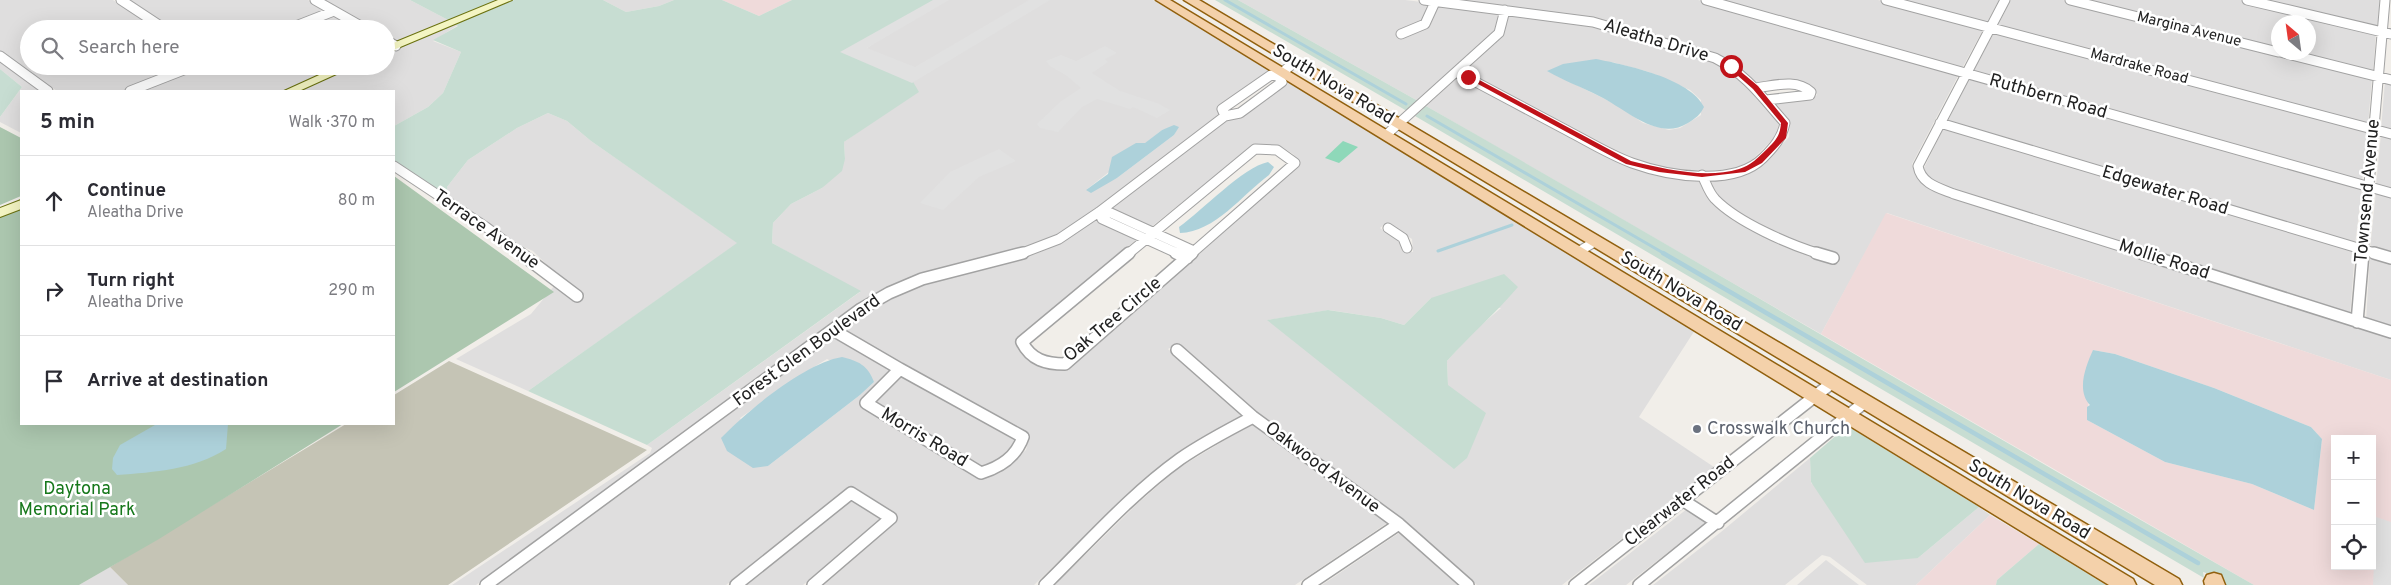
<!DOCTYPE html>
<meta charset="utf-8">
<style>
body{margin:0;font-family:Overpass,sans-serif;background:#f7f7f7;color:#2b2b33}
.controls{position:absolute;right:15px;bottom:15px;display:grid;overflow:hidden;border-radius:0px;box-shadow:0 5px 20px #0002}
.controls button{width:45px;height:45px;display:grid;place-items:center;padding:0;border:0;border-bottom:1px solid #e1e1e2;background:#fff;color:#2b2b33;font:25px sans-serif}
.compass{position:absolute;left:2271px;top:15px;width:45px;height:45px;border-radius:50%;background:#fff;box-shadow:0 5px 20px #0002;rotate:331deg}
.stop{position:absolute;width:15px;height:15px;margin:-11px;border:4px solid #c01219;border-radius:50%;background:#fff}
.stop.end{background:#c01219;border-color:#fff;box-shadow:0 1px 5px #0008}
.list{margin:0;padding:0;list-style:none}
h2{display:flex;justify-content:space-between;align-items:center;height:65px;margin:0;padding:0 20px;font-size:21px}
h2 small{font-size:16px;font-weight:400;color:#7c7c81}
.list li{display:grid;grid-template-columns:32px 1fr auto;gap:15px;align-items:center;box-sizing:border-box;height:90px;padding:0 20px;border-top:1px solid #e1e1e2}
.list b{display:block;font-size:19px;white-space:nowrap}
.list p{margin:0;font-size:16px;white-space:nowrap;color:#7c7c81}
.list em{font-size:16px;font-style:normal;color:#7c7c81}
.icon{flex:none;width:28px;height:28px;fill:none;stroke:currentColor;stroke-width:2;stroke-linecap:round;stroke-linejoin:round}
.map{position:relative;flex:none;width:2391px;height:585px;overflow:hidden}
.search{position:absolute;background:#fff;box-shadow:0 5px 20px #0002;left:20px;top:20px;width:375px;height:55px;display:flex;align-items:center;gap:12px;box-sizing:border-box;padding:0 18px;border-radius:28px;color:#7c7c81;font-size:19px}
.panel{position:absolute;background:#fff;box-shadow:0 5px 20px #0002;left:20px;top:90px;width:375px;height:335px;border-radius:0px}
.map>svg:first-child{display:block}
.residential{fill:#dfdede;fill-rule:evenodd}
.commercial{fill:#efdada;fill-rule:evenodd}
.construction{fill:#c5c4b5}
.wetland{fill:#c7ddd2}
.cemetery{fill:#acc7af}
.pitch{fill:#8ed8b9}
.parking{fill:#e1e1e1}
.water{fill:#add1da}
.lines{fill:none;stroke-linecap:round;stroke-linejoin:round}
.stream-far1{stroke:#add1da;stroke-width:3}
.stream{stroke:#add1da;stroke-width:4.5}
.street-far1-casing{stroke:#a2a2a2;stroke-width:11}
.street-casing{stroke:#a2a2a2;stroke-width:14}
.secondary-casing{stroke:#6a710f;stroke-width:2}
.primary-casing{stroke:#91600e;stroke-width:3}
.street-far1{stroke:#fff;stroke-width:9}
.street{stroke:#fff;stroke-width:11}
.secondary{fill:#f4f5c3;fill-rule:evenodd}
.primary{fill:#f4d1aa;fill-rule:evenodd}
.route{fill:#c01219}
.worship-dot{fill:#6b7280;stroke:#fff;stroke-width:2}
.labels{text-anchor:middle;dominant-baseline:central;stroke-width:5;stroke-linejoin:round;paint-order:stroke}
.far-street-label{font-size:15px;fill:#212121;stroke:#fff}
.street-label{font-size:18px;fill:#212121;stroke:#fff}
.worship-label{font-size:18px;fill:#5b616d;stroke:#fff;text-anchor:start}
.park-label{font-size:18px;fill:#16781b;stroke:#fff}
</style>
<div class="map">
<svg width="2391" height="585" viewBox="0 0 2391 585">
<rect width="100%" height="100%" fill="#f1eee9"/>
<path class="residential" d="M 0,0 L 113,0 L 157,29 L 29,29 L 29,66 L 187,66 L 123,91 L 57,91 L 0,51 Z
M 128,0 L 308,0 L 327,11 L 282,29 L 172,29 Z
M 323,0 L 410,0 L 450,21 L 398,43 L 386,36 L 386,29 L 374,29 Z
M 603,0 L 674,0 L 659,6 L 626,12 Z
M 938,0 L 1153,0 L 1274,73 L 1096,209 L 1055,236 L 1010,254 L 919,276 L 603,493 L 476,585 L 452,585 L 650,453 L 652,448 L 647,445 L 860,292 L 772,243 L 773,223 L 791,204 L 822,188 L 845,159 L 844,142 L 868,125 L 855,56 ZM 1178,127 L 1174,135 L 1117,178 L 1086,190 L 1162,130 Z
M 1238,0 L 1405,0 L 1430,3 L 1425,19 L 1411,29 L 1395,33 L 1401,38 L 1430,26 L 1439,4 L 1500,11 L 1495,32 L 1418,101 Z
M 1443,0 L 1698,0 L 1959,74 L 1912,164 L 1915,174 L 1925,184 L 2391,336 L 2391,380 L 1887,213 L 1821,334 L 1426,106 L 1459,76 L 1617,161 L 1698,177 L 1710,201 L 1723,211 L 1793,250 L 1839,263 L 1839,256 L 1798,245 L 1730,208 L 1718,198 L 1709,178 L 1739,176 L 1753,171 L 1764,164 L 1789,137 L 1790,123 L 1773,102 L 1812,98 L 1817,95 L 1813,88 L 1807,85 L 1757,85 L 1734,65 L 1593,19 Z
M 1713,0 L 1878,0 L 1984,28 L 1961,70 Z
M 1894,0 L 1999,0 L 1986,24 Z
M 2011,0 L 2063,0 L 2372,78 L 2368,125 L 1997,27 Z
M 2078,0 L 2240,0 L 2376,33 L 2373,74 L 2288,53 L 2308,52 L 2308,22 L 2278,22 L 2278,50 Z
M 2255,0 L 2380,0 L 2377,29 Z
M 1509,12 L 1574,20 L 1713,60 L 1741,78 L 1779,122 L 1778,134 L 1749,163 L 1731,170 L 1701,171 L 1658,167 L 1631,160 L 1464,72 L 1504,34 ZM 1612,62 L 1649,72 L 1690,90 L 1701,100 L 1701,115 L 1680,128 L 1669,130 L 1643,123 L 1617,105 L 1548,71 Z
M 332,14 L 358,29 L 294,29 Z
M 455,24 L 458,25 L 433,41 L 461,52 L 443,93 L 428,107 L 394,126 L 394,91 L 296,91 L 355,66 L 386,66 L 386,53 Z
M 1995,31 L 2367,130 L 2362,183 L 1972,73 Z
M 0,62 L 39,91 L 21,91 L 21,133 L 0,122 L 0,117 L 22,87 L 0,69 Z
M 200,66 L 342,66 L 283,91 L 136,91 Z
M 1970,77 L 2362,188 L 2355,245 L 1947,123 Z
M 1281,78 L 1695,330 L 1639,417 L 1714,467 L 1562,585 L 1477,585 L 1398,516 L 1258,414 L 1177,344 L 1168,349 L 1243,415 L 1167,461 L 1126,496 L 1034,585 L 824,585 L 896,522 L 896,514 L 856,488 L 846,489 L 726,585 L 496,585 L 833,336 L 891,370 L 861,400 L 862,407 L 977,477 L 983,478 L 1000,473 L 1026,450 L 1029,438 L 1026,433 L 842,329 L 865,312 L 892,296 L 924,283 L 1016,261 L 1062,243 L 1096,219 L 1136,240 L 1017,339 L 1016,343 L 1020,352 L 1032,362 L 1049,369 L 1070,367 L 1300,165 L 1300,162 L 1293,154 L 1282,147 L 1253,146 L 1151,227 L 1110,209 ZM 1386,223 L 1412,239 L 1413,252 L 1402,251 L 1401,241 L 1380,228 ZM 1431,298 L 1501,308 L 1473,332 L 1447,361 L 1448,385 L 1268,320 L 1329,310 L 1381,318 L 1404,325 ZM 827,359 L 874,382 L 860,395 L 768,466 L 740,418 L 804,373 Z
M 2385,81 L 2391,82 L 2391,132 L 2381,129 Z
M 548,113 L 567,121 L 591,141 L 738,243 L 528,391 L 456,359 L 531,314 L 554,286 L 575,302 L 585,296 L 552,270 L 533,251 L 517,244 L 448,196 L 447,187 L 468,160 L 517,128 Z
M 1944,127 L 2355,251 L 2350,316 L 1939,185 L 1926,175 L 1924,168 Z
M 2381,134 L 2391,136 L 2391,191 L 2376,186 Z
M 2376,192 L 2391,196 L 2391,255 L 2370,249 Z
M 2370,255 L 2391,261 L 2391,329 L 2366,321 Z
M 900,376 L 1015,440 L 1014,445 L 992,464 L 983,466 L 875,402 Z
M 1253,423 L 1387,523 L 1295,585 L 1055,585 L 1137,504 L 1177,469 Z
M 1810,458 L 1811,483 L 1918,558 L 1979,507 L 1990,515 L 1916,585 L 1867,585 L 1830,557 L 1822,555 L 1785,585 L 1653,585 L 1721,532 Z
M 851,500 L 880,519 L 803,585 L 747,585 Z
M 1687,509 L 1707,522 L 1626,585 L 1589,585 Z
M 1399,533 L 1459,585 L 1322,585 Z
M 1826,560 L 1859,585 L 1797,585 Z
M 110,567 L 128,585 L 79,585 Z"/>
<path class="commercial" d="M 722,0 L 792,0 L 759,16 Z
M 1886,213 L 2391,380 L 2391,585 L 2254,585 L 1821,334 ZM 2093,350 L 2115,354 L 2214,388 L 2311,427 L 2322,439 L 2314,510 L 2252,484 L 2165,462 L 2087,420 ZM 2335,439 L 2372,439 L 2372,566 L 2335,566 Z
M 1990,515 L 2039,544 L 1997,580 L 1996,585 L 1916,585 Z"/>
<path class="construction" d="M 449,361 L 647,450 L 448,585 L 128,585 L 110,567 L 346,424 L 394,424 L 394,395 Z"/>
<path class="wetland" d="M 410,0 L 501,0 L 450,21 Z
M 514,0 L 603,0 L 626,12 L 659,6 L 674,0 L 722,0 L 759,16 L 792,0 L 938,0 L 852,48 L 912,80 L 919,92 L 844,142 L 845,159 L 842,171 L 822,188 L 791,204 L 773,223 L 772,243 L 861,291 L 647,445 L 528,391 L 737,243 L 591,141 L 567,121 L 548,113 L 517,128 L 468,160 L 447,187 L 448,196 L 394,160 L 394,126 L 428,107 L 443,93 L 461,52 L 433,40 L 458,26 L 455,24 Z
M 1215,0 L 1238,0 L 1418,101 L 1407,111 Z
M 0,69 L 22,87 L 0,117 Z
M 1426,106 C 1703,264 1977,427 2254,585 L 2223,585 L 2221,578 L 2203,572 L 2204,578 L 1415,116 Z
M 1504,274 L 1518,287 C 1496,313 1470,335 1447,361 L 1448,385 L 1486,413 L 1467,458 L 1454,469 L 1267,320 L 1328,310 L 1381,318 L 1404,325 L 1431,298 Z
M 1846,427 L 1849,427 L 1979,507 L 1918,558 L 1865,563 L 1811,482 L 1810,458 Z
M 2039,544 L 2106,585 L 1996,585 L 1997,580 Z"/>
<path class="cemetery" d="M 0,127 L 21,138 L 21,196 L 0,205 Z
M 394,176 L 554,292 L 394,392 Z
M 21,208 L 21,424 L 343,424 L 159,539 L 79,585 L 0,585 L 0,217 Z"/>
<path class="pitch" d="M 1343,141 L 1358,147 L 1339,163 L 1325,158 Z"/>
<path class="parking" d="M 933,0 L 949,0 L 867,48 L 915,67 L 1029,0 L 1050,0 L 912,83 L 840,52 Z
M 1105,46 L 1117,53 L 1105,59 L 1108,62 L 1092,73 L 1120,91 L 1157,103 L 1170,110 L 1157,118 L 1133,107 L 1130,109 L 1097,99 L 1082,107 L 1058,132 L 1040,128 L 1037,124 L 1060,102 L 1081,88 L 1067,76 L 1050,66 L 1046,61 L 1061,55 L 1076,61 Z
M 999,149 L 1016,161 L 979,177 L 943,210 L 920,203 L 950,172 Z
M 2376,517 L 2391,522 L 2391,585 L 2373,585 Z"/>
<path class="water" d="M 1596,59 C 1626,65 1690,78 1704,107 C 1700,115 1696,118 1688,123 C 1658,142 1626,109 1599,96 C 1582,87 1564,81 1547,71 L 1563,64 Z
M 1174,125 L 1179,127 L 1174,135 L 1117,178 L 1091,193 L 1086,190 L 1108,174 L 1112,157 L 1136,143 L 1145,143 L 1162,130 Z
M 1268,162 L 1274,167 L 1269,175 C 1242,195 1215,232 1180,233 L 1179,227 C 1202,211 1243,167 1268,162 Z
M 2093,350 L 2115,354 L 2214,388 L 2311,427 L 2322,439 L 2314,510 L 2252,484 L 2165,462 L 2087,420 L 2087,407 L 2090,405 C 2076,390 2086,366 2093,350 Z
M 842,357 C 858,361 868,365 874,382 L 860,395 L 768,466 L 753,468 L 727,451 L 721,438 C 747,411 805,363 842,357 Z
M 228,424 L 226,449 C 193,470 155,472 117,475 L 112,469 L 113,458 L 120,445 L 155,425 Z"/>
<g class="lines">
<path class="stream-far1" d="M 1225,0 L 1406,104
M 1427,116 L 1665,254
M 1438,251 L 1512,225"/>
<path class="stream" d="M 1663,253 L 2198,563"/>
<defs>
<path id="street-far1" d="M 121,0 L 165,29
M 315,0 L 366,29
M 1424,0 L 1593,22 L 1715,58 C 1745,73 1763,98 1785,123 C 1782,138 1774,147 1763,158 C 1734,187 1668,176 1632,163 C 1610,155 1589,142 1568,131 C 1531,111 1494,92 1457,72
M 1706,0 L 2391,193
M 1886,0 L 2391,134
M 2005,0 L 1918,166 C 1921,184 1939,188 1954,194 L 2145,254
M 2070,0 L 2278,52
M 2247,0 L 2391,34
M 288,29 L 334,11
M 1401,34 L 1425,24 L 1436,0
M 386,40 L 396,46
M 2280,52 L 2391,80
M 0,56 L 48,91
M 1271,75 L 1278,76 L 1282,82 L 1240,113 L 1225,116 L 1222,109 Z
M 1278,76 L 1295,62
M 1755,88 C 1773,86 1796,78 1811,92 L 1810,95 L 1766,100
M 130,91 L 194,66
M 1940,123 L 2378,254
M 1386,135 L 1499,33 L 1505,10
M 394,166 L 486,227 L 522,254
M 1702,175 C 1706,183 1709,193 1715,199 C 1737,222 1790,245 1820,254
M 1388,228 L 1403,238 L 1407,248
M 1578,252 L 1596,241
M 1020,254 L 1059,239 L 1099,212 L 1225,116
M 1128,254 L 1255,149 L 1277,150 L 1295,163 L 1191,254
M 1179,254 L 1102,219 L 1099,212 L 1111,213 L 1194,251
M 2363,254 L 2385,0"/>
<path id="street" d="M 520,253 L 577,296
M 1129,253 L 1022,342 C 1031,360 1046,364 1065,364 L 1192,253
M 1176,253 L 1187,258
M 1816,253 L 1833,258
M 2141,253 L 2391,332
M 2374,253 L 2391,258
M 2357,322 L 2363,253
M 833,330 L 900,369
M 1177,350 L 1253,417 L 1399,524 L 1468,585
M 900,369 L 1023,437 C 1016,457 1001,467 981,473 L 866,403 Z
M 1684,501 L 1718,523
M 486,585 L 861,309 L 889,293 L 922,279 L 1023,253
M 736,585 L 851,493 L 891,518 L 813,585
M 1045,585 C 1089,542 1130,495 1180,459 C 1203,443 1228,430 1253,417
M 1308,585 L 1399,524
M 1575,585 L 1833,382
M 1639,585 L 1865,402"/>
<path id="secondary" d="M 498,0 L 512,0 L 386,53 L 386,46 Z
M 339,66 L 354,66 L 299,91 L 284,91 Z
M 21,200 L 21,209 L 0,217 L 0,208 Z"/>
<path id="primary" d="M 1156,0 L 1170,0 L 2133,579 L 2136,585 L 2109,585 Z
M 1184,0 L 1199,0 L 2179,579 L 2182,585 L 2155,585 Z
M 2214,573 L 2221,575 L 2225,585 L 2205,585 L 2204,581 L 2207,575 Z"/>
</defs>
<use href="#street-far1" class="street-far1-casing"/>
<use href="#street" class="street-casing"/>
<use href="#secondary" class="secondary-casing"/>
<use href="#primary" class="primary-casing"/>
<use href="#street-far1" class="street-far1"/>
<use href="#street" class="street"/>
<use href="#secondary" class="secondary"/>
<use href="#primary" class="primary"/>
</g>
<path class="route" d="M 1729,65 L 1733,65 L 1758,86 L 1788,123 L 1786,138 L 1762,163 L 1745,172 L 1702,177 L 1659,172 L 1626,164 L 1465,77 L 1470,75 L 1631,161 C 1665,169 1705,179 1739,169 C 1750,166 1759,157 1767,149 C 1776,140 1780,136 1781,123 L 1753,89 L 1729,68 Z"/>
<circle class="worship-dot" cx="1697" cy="429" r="5"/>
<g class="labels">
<g class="far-street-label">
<text transform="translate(2189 30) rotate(14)">Margina Avenue</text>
<text transform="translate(2139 67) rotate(15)">Mardrake Road</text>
</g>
<g class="street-label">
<text transform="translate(1656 41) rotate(17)">Aleatha Drive</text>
<text transform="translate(1333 85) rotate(31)">South Nova Road</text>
<text transform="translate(2048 97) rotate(16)">Ruthbern Road</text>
<text transform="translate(2165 191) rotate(17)">Edgewater Road</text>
<text transform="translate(2368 191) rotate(-85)">Townsend Avenue</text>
<text transform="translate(486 230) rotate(35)">Terrace Avenue</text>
<text transform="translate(2164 260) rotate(18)">Mollie Road</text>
<text transform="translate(1681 292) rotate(31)">South Nova Road</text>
<text transform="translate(1113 320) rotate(-40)">Oak Tree Circle</text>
<text transform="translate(807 351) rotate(-36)">Forest Glen Boulevard</text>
<text transform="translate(924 438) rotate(31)">Morris Road</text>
<text transform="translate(1322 468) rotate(37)">Oakwood Avenue</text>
<text transform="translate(2029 500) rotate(31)">South Nova Road</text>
<text transform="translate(1680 502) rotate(-38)">Clearwater Road</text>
</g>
<g class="worship-label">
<text x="1707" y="429">Crosswalk Church</text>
</g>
<g class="park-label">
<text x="77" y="489">Daytona<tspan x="77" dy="21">Memorial Park</tspan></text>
</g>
</g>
</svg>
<div class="controls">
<button>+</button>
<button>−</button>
<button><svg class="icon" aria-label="locate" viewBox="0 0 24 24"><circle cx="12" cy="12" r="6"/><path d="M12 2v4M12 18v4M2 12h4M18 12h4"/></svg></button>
</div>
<svg class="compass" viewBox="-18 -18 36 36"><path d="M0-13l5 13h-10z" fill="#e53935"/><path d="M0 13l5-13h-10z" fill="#7c7c81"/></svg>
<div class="stop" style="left:1731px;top:66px"></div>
<div class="stop end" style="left:1468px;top:77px"></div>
<div class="search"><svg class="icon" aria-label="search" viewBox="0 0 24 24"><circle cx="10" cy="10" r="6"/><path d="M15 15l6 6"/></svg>Search here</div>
<section class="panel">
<h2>5 min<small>Walk · 370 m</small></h2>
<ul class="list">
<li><svg class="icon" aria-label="ahead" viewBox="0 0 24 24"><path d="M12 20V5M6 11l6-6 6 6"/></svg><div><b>Continue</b><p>Aleatha Drive</p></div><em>80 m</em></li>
<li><svg class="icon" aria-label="right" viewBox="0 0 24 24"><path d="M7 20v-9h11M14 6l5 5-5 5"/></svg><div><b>Turn right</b><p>Aleatha Drive</p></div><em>290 m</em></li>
<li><svg class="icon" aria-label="arrive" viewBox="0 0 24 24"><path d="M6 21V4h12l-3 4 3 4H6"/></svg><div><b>Arrive at destination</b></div></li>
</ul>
</section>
</div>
